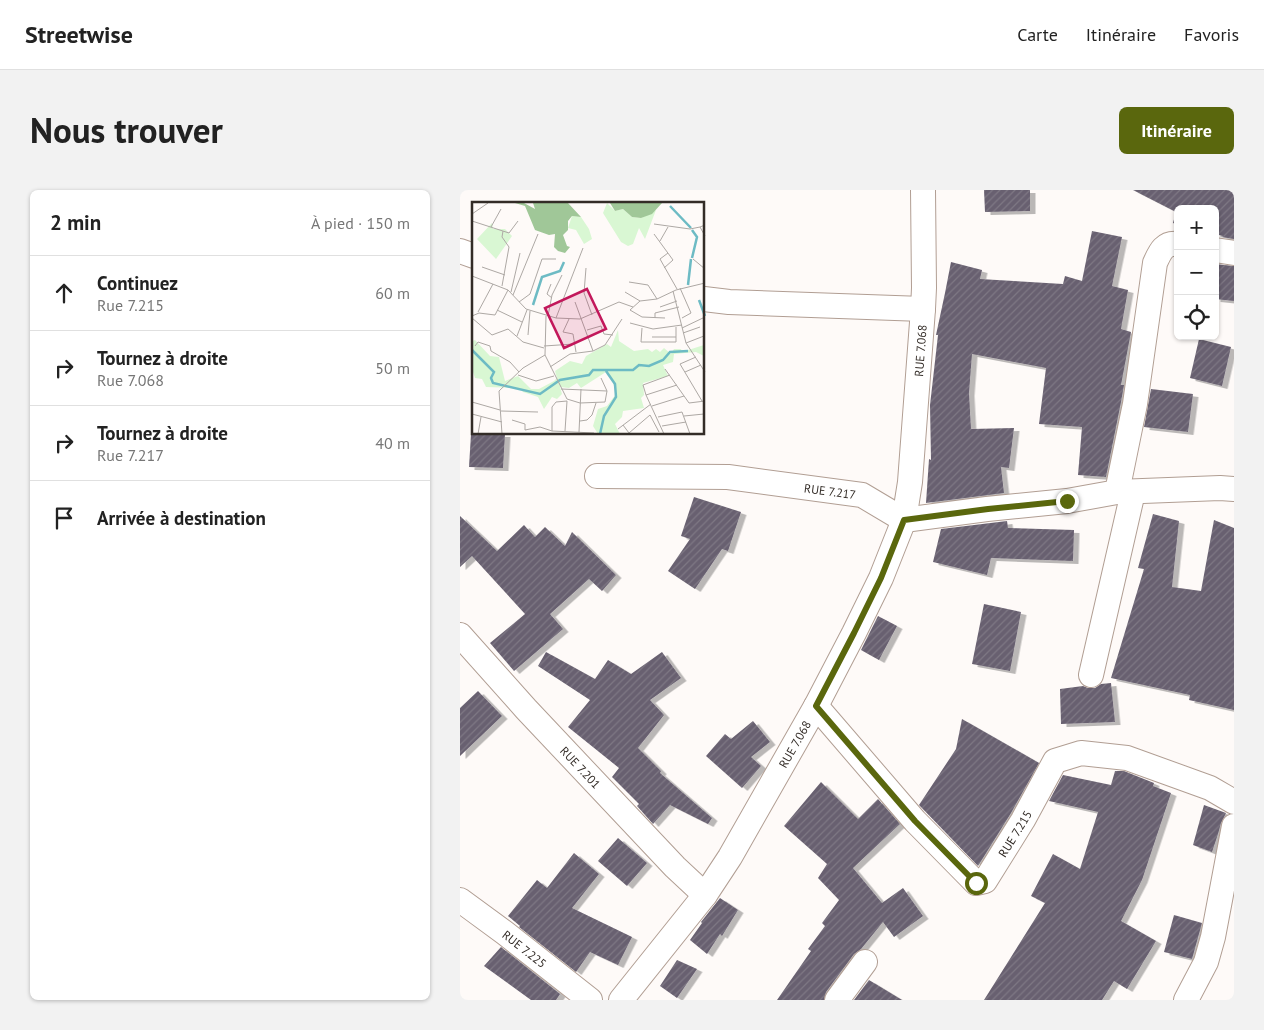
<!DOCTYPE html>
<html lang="fr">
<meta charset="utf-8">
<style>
body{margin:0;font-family:"PT Sans",sans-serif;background:#f2f2f2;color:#222}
.controls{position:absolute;right:15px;top:15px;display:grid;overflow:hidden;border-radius:8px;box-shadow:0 1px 4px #0004}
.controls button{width:45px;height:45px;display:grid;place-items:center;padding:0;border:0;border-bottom:1px solid #e0e0e0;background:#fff;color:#222;font:25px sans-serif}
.stop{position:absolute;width:15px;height:15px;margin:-11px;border:4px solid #5a670d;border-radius:50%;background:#fff}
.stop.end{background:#5a670d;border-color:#fff;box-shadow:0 1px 5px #0008}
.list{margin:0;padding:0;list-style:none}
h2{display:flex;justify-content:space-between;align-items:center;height:65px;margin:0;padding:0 20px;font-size:21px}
h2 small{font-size:16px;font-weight:400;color:#767676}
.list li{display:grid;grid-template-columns:32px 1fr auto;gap:15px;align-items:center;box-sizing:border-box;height:75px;padding:0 20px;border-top:1px solid #e0e0e0}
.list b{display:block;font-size:19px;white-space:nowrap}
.list p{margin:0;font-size:16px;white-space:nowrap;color:#767676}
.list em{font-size:16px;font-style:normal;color:#767676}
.icon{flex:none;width:28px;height:28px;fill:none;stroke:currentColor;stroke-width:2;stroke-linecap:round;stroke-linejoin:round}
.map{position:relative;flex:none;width:774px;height:810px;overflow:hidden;border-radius:8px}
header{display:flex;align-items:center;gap:30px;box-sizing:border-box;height:70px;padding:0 25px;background:#fff;border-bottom:1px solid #e0e0e0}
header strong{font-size:24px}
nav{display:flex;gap:28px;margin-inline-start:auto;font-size:18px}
.intro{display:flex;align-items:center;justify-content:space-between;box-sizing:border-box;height:120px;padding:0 30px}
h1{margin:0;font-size:35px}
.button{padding:12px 22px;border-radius:8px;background:#5a670d;color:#fff;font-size:18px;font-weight:700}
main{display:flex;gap:30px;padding:0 30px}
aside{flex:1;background:#fff;border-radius:8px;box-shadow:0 1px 4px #0004}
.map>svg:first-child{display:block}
.building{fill:url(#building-hatch);filter:url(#shadow)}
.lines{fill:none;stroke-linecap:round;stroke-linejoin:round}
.minor-casing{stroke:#b19e93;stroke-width:26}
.minor{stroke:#fff;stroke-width:24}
.route{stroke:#5a670d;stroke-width:6}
.labels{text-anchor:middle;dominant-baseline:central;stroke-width:5;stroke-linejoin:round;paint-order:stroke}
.street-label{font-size:12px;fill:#332c27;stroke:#fff}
.inset-river{fill:none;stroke:#6dbbc4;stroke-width:2.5}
.inset-road{fill:none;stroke:#ada8a4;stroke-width:1}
.view{fill:#c2185b;fill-opacity:0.15;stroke:#c2185b;stroke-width:2.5}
.inset-edge{fill:none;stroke:#332c27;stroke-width:2.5}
</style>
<header>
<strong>Streetwise</strong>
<nav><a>Carte</a><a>Itinéraire</a><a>Favoris</a></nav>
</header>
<div class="intro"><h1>Nous trouver</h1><a class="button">Itinéraire</a></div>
<main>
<aside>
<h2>2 min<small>À pied · 150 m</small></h2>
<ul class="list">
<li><svg class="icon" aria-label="ahead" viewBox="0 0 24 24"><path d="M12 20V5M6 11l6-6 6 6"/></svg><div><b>Continuez</b><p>Rue 7.215</p></div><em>60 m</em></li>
<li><svg class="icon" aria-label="right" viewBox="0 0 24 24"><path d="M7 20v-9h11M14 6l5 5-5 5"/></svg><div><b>Tournez à droite</b><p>Rue 7.068</p></div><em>50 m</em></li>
<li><svg class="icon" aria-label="right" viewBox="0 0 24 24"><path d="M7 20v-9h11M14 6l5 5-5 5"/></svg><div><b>Tournez à droite</b><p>Rue 7.217</p></div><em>40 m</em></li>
<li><svg class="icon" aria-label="arrive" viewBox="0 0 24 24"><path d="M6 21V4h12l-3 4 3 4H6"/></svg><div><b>Arrivée à destination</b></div></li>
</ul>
</aside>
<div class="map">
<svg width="774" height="810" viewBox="0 0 774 810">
<defs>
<pattern id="building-hatch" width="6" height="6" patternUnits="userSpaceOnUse" patternTransform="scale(1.25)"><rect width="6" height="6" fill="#686070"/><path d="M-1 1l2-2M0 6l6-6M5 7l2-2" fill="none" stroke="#7e7884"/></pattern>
<filter id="shadow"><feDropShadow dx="5.5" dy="3" stdDeviation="0" flood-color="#0004"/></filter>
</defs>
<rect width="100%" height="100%" fill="#fefaf8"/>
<path class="building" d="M 524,0 L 570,0 L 570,21 L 525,22 Z
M 673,0 L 774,0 L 774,49 L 762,47 L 763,46 L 755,44 L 755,19 L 718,19 L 718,35 L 713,33 L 716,22 Z
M 632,41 L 662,47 L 652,96 L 668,100 L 661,139 L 671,142 L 661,195 L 664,195 L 661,212 L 646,287 L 618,285 L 622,237 L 579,234 L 586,178 L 512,164 L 509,203 L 511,239 L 554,238 L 549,278 L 541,277 L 544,303 L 466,313 L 469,269 L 471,270 L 470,215 L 478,145 L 476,145 L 485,103 L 491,72 L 522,80 L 520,89 L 603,94 L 605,86 L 622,91 Z
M 755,74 L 774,76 L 774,111 L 755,109 Z
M 739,149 L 771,157 L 762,196 L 730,188 Z
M 691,199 L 733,204 L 728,242 L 684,237 Z
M 11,244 L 45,244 L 43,278 L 9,277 Z
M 234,307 L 281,322 L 268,361 L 262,359 L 235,399 L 208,381 L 230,349 L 221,346 Z
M 693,324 L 719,331 L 712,397 L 741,401 L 754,330 L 774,338 L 774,520 L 729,510 L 730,505 L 651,488 L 684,379 L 678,378 Z
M 0,326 L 37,361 L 64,335 L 75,347 L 85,337 L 105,356 L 112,342 L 156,385 L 142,401 L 129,389 L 90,424 L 103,439 L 54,481 L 30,453 L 65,424 L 12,366 L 0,377 Z
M 547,331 L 548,338 L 614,340 L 613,371 L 531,368 L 527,385 L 473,372 L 481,339 Z
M 524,414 L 561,422 L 550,481 L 512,474 Z
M 418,426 L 437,436 L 419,470 L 401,460 Z
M 86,462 L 135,489 L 148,470 L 171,484 L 202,462 L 221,488 L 190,510 L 204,525 L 178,558 L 201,581 L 200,583 L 252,628 L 248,634 L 210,615 L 193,634 L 177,616 L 179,614 L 152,587 L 159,578 L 108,537 L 130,510 L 78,476 Z
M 651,493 L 655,532 L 601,534 L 600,499 L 623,496 L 628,498 L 635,498 L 641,494 Z
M 18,501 L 42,526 L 0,566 L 0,518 Z
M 502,529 L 579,573 L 551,623 L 518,676 L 459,615 L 496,559 Z
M 293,531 L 310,552 L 291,567 L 301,576 L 282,598 L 246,566 L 265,544 L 271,549 Z
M 655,581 L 664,581 L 694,593 L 693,596 L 711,603 L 682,690 L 661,731 L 696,751 L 667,799 L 654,791 L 642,810 L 524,810 L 585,713 L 571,706 L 593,664 L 620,679 L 638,622 L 589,611 L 603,585 L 651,595 Z
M 361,592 L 398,629 L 418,609 L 440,634 L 393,678 L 422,713 L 443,698 L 463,726 L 434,747 L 423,732 L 401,759 L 394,764 L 366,802 L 364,810 L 317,810 L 351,761 L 348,759 L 365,736 L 362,733 L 379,710 L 358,688 L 367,674 L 324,636 Z
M 744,615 L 766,623 L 761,633 L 758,644 L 752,662 L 733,655 Z
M 158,648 L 187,673 L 167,696 L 138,671 Z
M 114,663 L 139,684 L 112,718 L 172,747 L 158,775 L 130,762 L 116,782 L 59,737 L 60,736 L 48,726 L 77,690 L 87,698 Z
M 260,708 L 278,720 L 262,746 L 260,744 L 247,764 L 230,750 L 242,733 L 241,732 Z
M 714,725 L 742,733 L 732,769 L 704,762 Z
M 41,757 L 100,804 L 96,810 L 71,810 L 24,776 Z
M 217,770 L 237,779 L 217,808 L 200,796 Z
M 409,790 L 442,810 L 394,810 Z"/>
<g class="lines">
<defs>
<g id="minor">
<path d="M 755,60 L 774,63"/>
<path d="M 0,61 L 14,66"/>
<path d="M 244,109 L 269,112 L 463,119"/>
<path id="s1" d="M 137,286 L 268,287 L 402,305 L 444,330 L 527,319 L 607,311 L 657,302 L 760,298 L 774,299"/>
<path d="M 657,302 L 675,214 L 695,73 C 700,62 704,52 718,54"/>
<path id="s2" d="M 0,445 L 66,519 L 215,677 L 245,705"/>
<path d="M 631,485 L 673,302"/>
<path id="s3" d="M 356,516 L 455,631 L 516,693 L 525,691 L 563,630 L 595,571 L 621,563 L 667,568 L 750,598 L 774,612"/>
<path id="s4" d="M 0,710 L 45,743 L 130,810"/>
<path id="s5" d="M 161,810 L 245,705 L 270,667 L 356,516 L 394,443 L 421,388 L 444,330 L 450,292 L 463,119 L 464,98 L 463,0"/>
<path d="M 377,810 L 405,772"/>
<path d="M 726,810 L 746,772 L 753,747 L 774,636"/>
</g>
</defs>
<use href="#minor" class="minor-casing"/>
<use href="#minor" class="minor"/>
</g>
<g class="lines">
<path class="route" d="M 516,693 L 455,631 L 356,516 L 394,443 L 421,388 L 444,330 L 528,319 L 607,311"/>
</g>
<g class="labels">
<g class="street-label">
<text stroke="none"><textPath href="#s5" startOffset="730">RUE 7.068</textPath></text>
<text stroke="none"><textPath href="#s1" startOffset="234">RUE 7.217</textPath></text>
<text stroke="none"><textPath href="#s5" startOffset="310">RUE 7.068</textPath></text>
<text stroke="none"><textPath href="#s2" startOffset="179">RUE 7.201</textPath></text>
<text stroke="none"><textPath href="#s3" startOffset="304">RUE 7.215</textPath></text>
<text stroke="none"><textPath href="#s4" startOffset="81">RUE 7.225</textPath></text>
</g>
</g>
<g transform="translate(12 12)">
<rect width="232" height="232" fill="#fefaf8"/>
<path d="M 135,1 L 143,9 L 151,7 L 160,15 L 169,16 L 184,8 L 173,37 L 167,26 L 161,42 L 156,44 L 149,40 L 131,11 ZM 100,14 L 109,15 L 117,27 L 120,37 L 112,42 L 104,28 L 96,26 ZM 20,21 L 21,27 L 33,27 L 40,34 L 24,57 L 5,37 Z" fill="#d9f7d3"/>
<path d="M 43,1 L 52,1 L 63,7 L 61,1 L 96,1 L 109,15 L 100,14 L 96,19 L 96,28 L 91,33 L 95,44 L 98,45 L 93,51 L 86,49 L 82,45 L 83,32 L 77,33 L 63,28 L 53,4 ZM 138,1 L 190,1 L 180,12 L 169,16 L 160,15 L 151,7 L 143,9 Z" fill="#a0c798"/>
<path d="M 146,128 L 147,139 L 162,149 L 176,147 L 180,150 L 184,147 L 188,150 L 192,146 L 199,152 L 202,147 L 209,147 L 210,150 L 232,143 L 232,154 L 224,150 L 202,152 L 201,160 L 191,163 L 196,174 L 171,181 L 172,193 L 169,196 L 172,206 L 151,209 L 150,215 L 143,222 L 148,232 L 126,232 L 121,224 L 126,207 L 135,204 L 144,192 L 140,177 L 134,170 L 109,186 L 105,181 L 97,186 L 88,185 L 90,192 L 85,197 L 80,195 L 72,207 L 66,195 L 51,190 L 48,186 L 14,185 L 10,177 L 3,176 L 0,167 L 0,139 L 3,138 L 18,154 L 27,155 L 33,179 L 46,174 L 59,187 L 67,187 L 82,179 L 85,176 L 83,169 L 98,159 L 110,162 L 114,154 L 135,142 L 139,145 Z" fill="#d9f7d3"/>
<path class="inset-river" d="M 198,4 L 219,26M 220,56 L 225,35 L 220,28M 216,83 L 219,57M 227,98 L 233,114M 61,103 L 70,75 L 88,69 L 92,60M 0,148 L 22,170 L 19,176 L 21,181 L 68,192 L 88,178 L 117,173 L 121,168 L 161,168 L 167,163 L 177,164 L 191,158 L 198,150 L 216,149M 128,232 L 132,214 L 144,195 L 143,182 L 134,169"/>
<path class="inset-road" d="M 0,12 L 16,1M 0,19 L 37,31 L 46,19M 182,22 L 218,27 L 228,25M 233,23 L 228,25 L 233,34M 19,25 L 29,7M 182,32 L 201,58 L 192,66M 188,39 L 196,25M 196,51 L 188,57 L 205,87M 221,57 L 233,67M 10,65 L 33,73M 114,66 L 112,91 L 120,113M 0,74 L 36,88 L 54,107 L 84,116 L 108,117 L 147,100 L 161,105M 157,80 L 176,83 L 185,97M 79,82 L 75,92 L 80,96M 30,84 L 37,45 L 30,35 L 31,29M 208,86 L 219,111 L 210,116M 201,89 L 214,141 L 233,170M 39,90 L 48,51M 153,90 L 168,99M 41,93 L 66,32M 47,100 L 58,92 L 70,57 L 84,57M 103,100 L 121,149M 188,105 L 205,99M 25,108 L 50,120M 6,110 L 21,82M 0,114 L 7,111 L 23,113 L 36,88M 74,114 L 73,153 L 95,197 L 108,201 L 133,200 L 135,189 L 129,176M 76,114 L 80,93 L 90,73M 0,116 L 20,133 L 36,127 L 51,140 L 72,146M 84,116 L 111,46M 183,116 L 183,111 L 207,105M 193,116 L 170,115 L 158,108 L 168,99 L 185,97 L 204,88 L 233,81M 97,117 L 91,130 L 101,132 L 104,150M 158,121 L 181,127 L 210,123M 170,126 L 169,140 L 204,140 L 204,125M 210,126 L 233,115M 115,128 L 129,124 L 132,132 L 141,133M 211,131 L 228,125M 56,133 L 58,109M 45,134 L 55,108M 180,135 L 204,135M 214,141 L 232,134M 3,144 L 6,140 L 18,144 L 19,149 L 38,160 L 47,170M 72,144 L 102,142M 224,155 L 208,162 L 230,199M 78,165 L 98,152 L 121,149 L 133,143 L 150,117M 193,167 L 217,201 L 233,199M 213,170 L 229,163M 46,173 L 64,179 L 82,174M 89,187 L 135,189M 174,193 L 171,183 L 198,173M 0,200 L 28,208M 180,204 L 212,194M 29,209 L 66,210M 0,212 L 30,220M 212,214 L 232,212M 186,215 L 210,210 L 218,232M 40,218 L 53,222 L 53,228 L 68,225 L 80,229 L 122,231M 108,219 L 115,218 L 120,213 L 124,201M 151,223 L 157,231 L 178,213 L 187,230M 190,224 L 214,220M 146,227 L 179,202M 80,229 L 80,205 L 84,200 L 95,199 L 93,229M 107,230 L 109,187M 6,232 L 9,215M 30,232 L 27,189 L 51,166 L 73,153M 192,232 L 174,193 L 205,183"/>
<path class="view" d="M 115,87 L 134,127 L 92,146 L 73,106 Z"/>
<rect width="232" height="232" class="inset-edge"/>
</g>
</svg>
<div class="controls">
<button>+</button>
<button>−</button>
<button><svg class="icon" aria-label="locate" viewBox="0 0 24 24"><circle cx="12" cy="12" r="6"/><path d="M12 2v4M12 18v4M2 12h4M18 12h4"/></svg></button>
</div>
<div class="stop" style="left:516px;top:693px"></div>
<div class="stop end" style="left:607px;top:311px"></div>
</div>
</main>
